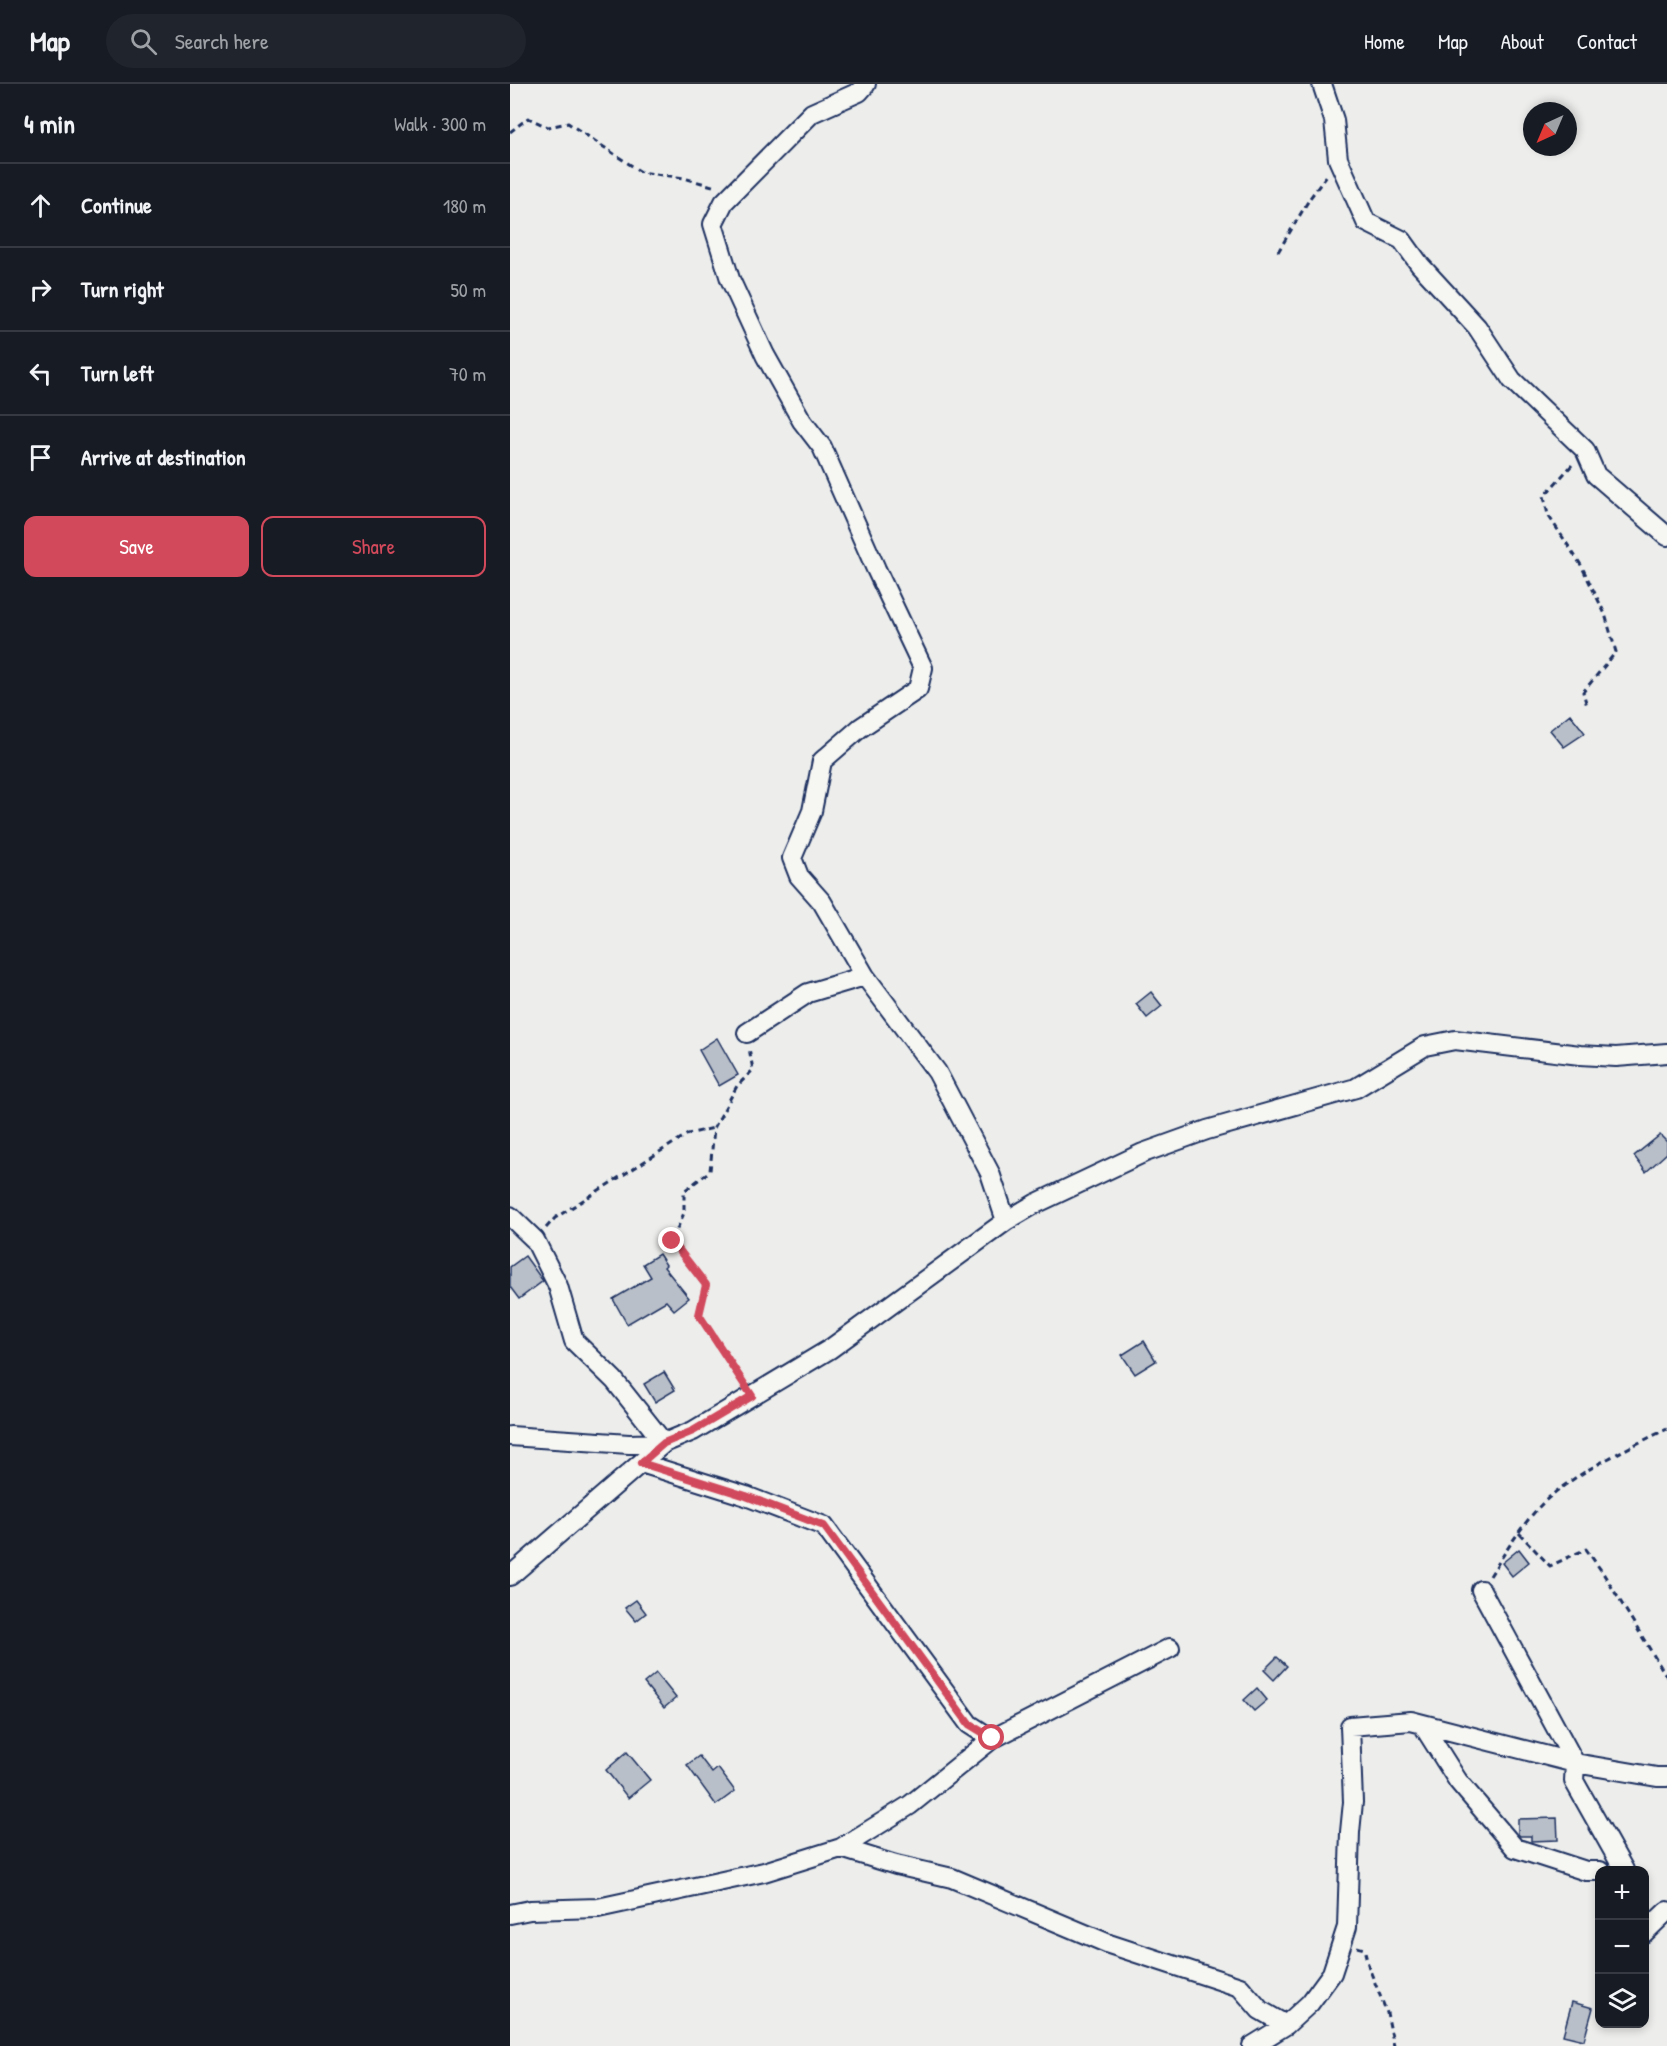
<!DOCTYPE html>
<meta charset="utf-8">
<style>
body{margin:0;font-family:"Patrick Hand",sans-serif;background:#20242c;color:#f1f3f6}
.controls{position:absolute;right:18px;bottom:18px;display:grid;overflow:hidden;border-radius:12px;box-shadow:0 3px 9px #0003}
.controls button{width:54px;height:54px;display:grid;place-items:center;padding:0;border:0;border-bottom:2px solid #363941;background:#171b24;color:#f1f3f6;font:30px sans-serif}
.compass{position:absolute;left:1013px;top:18px;width:54px;height:54px;border-radius:50%;background:#171b24;box-shadow:0 3px 9px #0003;rotate:224deg}
.stop{position:absolute;width:18px;height:18px;margin:-14px;border:4px solid #d1495b;border-radius:50%;background:#fff}
.stop.end{background:#d1495b;border-color:#fff;box-shadow:0 2px 6px #0008}
.list{margin:0;padding:0;list-style:none}
h2{display:flex;justify-content:space-between;align-items:center;height:78px;margin:0;padding:0 24px;font-size:26px}
h2 small{font-size:20px;font-weight:400;color:#9ea1a6}
.list li{display:grid;grid-template-columns:39px 1fr auto;gap:18px;align-items:center;box-sizing:border-box;height:84px;padding:0 24px;border-top:2px solid #363941}
.list b{display:block;font-size:22px;white-space:nowrap}
.list em{font-size:20px;font-style:normal;color:#9ea1a6}
.actions{display:flex;gap:12px;padding:18px 24px}
.actions a{flex:1;padding:14px 0;border:2px solid #d1495b;border-radius:12px;text-align:center;font-size:21px;color:#d1495b}
.actions .main{background:#d1495b;color:#fff}
.icon{flex:none;width:33px;height:33px;fill:none;stroke:currentColor;stroke-width:2;stroke-linecap:round;stroke-linejoin:round}
.map{position:relative;flex:none;width:1157px;height:1962px;overflow:hidden}
header{display:flex;align-items:center;gap:36px;box-sizing:border-box;height:84px;padding:0 30px;background:#171b24;border-bottom:2px solid #363941}
header strong{font-size:28px}
nav{display:flex;gap:33px;margin-inline-start:auto;font-size:21px}
.search{width:420px;height:54px;background:#20242c;display:flex;align-items:center;gap:15px;box-sizing:border-box;padding:0 21px;border-radius:33px;color:#9ea1a6;font-size:22px}
main{display:flex}
aside{flex:1;background:#171b24}
.map>svg:first-child{display:block}
.building{fill:#b9bfc8;stroke:#1b2f5e;stroke-width:1.5}
.lines{fill:none;stroke-linecap:round;stroke-linejoin:round}
.minor-casing{stroke:#1b2f5e;stroke-width:22}
.path{stroke:#1b2f5e;stroke-width:3;stroke-dasharray:6 4.5;stroke-linecap:butt}
.minor{stroke:#f6f6f2;stroke-width:18}
.route{stroke:#d1495b;stroke-width:8}
</style>
<header>
<strong>Map</strong>
<div class="search"><svg class="icon" aria-label="search" viewBox="0 0 24 24"><circle cx="10" cy="10" r="6"/><path d="M15 15l6 6"/></svg>Search here</div>
<nav><a>Home</a><a>Map</a><a>About</a><a>Contact</a></nav>
</header>
<main>
<aside>
<h2>4 min<small>Walk · 300 m</small></h2>
<ul class="list">
<li><svg class="icon" aria-label="ahead" viewBox="0 0 24 24"><path d="M12 20V5M6 11l6-6 6 6"/></svg><div><b>Continue</b></div><em>180 m</em></li>
<li><svg class="icon" aria-label="right" viewBox="0 0 24 24"><path d="M7 20v-9h11M14 6l5 5-5 5"/></svg><div><b>Turn right</b></div><em>50 m</em></li>
<li><svg class="icon" aria-label="left" viewBox="0 0 24 24"><path d="M17 20v-9H6M10 6l-5 5 5 5"/></svg><div><b>Turn left</b></div><em>70 m</em></li>
<li><svg class="icon" aria-label="arrive" viewBox="0 0 24 24"><path d="M6 21V4h12l-3 4 3 4H6"/></svg><div><b>Arrive at destination</b></div></li>
</ul>
<div class="actions"><a class="main">Save</a><a>Share</a></div>
</aside>
<div class="map">
<svg width="1157" height="1962" viewBox="0 0 1157 1962">
<rect width="100%" height="100%" fill="#edeeec"/>
<filter id="ink" filterUnits="userSpaceOnUse"><feTurbulence type="fractalNoise" baseFrequency=".0167" numOctaves="2"/><feDisplacementMap in="SourceGraphic" scale="12" xChannelSelector="R" yChannelSelector="G"/><feConvolveMatrix kernelMatrix="1 2 1 2 8 2 1 2 1" color-interpolation-filters="sRGB"/></filter>
<g filter="url(#ink)">
<path class="building" d="M 1060,630 L 1075,649 L 1054,663 L 1040,646 Z
M 641,908 L 652,922 L 637,934 L 626,920 Z
M 207,954 L 228,991 L 209,1002 L 189,966 Z
M 1150,1051 L 1157,1058 L 1157,1069 L 1136,1088 L 1124,1072 Z
M 149,1170 L 156,1181 L 154,1183 L 179,1214 L 164,1226 L 156,1217 L 117,1240 L 103,1215 L 141,1193 L 133,1180 Z
M 15,1172 L 33,1197 L 9,1215 L 0,1203 L 0,1183 Z
M 634,1257 L 646,1277 L 625,1290 L 612,1271 Z
M 154,1288 L 165,1306 L 145,1318 L 134,1300 Z
M 1009,1465 L 1019,1478 L 1002,1492 L 992,1479 Z
M 126,1516 L 136,1529 L 126,1537 L 115,1524 Z
M 767,1573 L 777,1582 L 764,1596 L 754,1586 Z
M 146,1589 L 166,1614 L 154,1624 L 134,1599 Z
M 747,1604 L 757,1616 L 744,1627 L 734,1616 Z
M 117,1668 L 140,1696 L 118,1714 L 96,1686 Z
M 189,1672 L 202,1689 L 208,1684 L 225,1707 L 206,1721 L 177,1681 Z
M 1047,1734 L 1048,1756 L 1021,1757 L 1021,1752 L 1010,1752 L 1008,1750 L 1008,1735 Z
M 1062,1918 L 1083,1924 L 1074,1956 L 1053,1951 Z"/>
<g class="lines">
<defs>
<path id="minor" d="M 356,0 L 349,8 L 302,29 L 214,118 L 203,140 L 220,195 L 255,271 L 292,337 L 312,363 L 366,485 L 413,584 L 408,605 L 350,644 L 312,677 L 302,727 L 282,774 L 289,792 L 312,818 L 355,892 L 427,988 L 480,1089 L 496,1137
M 812,0 L 824,36 L 828,75 L 856,138 L 892,156 L 910,181 L 967,243 L 1002,296 L 1075,366 L 1086,391 L 1157,452
M 237,949 L 298,909 L 355,892
M 0,1132 L 25,1156 L 48,1202 L 64,1257 L 104,1296 L 154,1359
M 0,1352 L 119,1360 L 154,1359
M 131,1379 L 236,1412 L 314,1442 L 459,1640 L 482,1655 L 660,1564
M 0,1492 L 154,1359 L 183,1347 L 320,1265 L 496,1137 L 525,1120 L 633,1069 L 697,1046 L 846,1004 L 915,962 L 945,956 L 1070,971 L 1106,973 L 1157,969
M 971,1506 L 1065,1679 L 1064,1697 L 1114,1786
M 912,1640 L 948,1697 L 1005,1764 L 1076,1787 L 1090,1787
M 331,1764 L 386,1781 L 442,1794 L 599,1860 L 730,1903 L 750,1926 L 776,1941
M 0,1830 L 20,1826 L 88,1824 L 254,1788 L 331,1764 L 400,1721 L 482,1655
M 1134,1849 L 1157,1827
M 742,1962 L 776,1941 L 800,1919 L 822,1889 L 837,1843 L 840,1748 L 843,1718 L 840,1642 L 901,1637 L 1065,1679 L 1147,1693 L 1157,1693"/>
</defs>
<use href="#minor" class="minor-casing"/>
<path class="path" d="M 0,48 L 18,34 L 38,43 L 58,39 L 131,88 L 174,94 L 206,103
M 768,168 L 800,114 L 817,91
M 1062,381 L 1034,412 L 1038,431 L 1071,481 L 1095,530 L 1106,568 L 1073,608 L 1077,622
M 36,1144 L 45,1134 L 178,1050 L 204,1044
M 232,1298 L 189,1231 L 196,1201 L 162,1157 L 174,1129 L 174,1107 L 200,1087 L 204,1044 L 227,1002 L 243,986 L 239,964
M 1009,1449 L 1040,1482 L 1076,1465 L 1093,1489 L 1157,1593
M 980,1492 C 996,1467 1011,1442 1031,1421 C 1060,1391 1120,1363 1157,1345
M 847,1863 L 854,1865 L 859,1884 L 877,1929 L 884,1962"/>
<use href="#minor" class="minor"/>
</g>
</g>
<g class="lines" filter="url(#ink)">
<path class="route" d="M 162,1157 L 196,1201 L 189,1231 L 242,1312 L 183,1347 L 154,1359 L 131,1379 L 236,1412 L 314,1442 L 459,1640 L 482,1654"/>
</g>
</svg>
<div class="controls">
<button>+</button>
<button>−</button>
<button><svg class="icon" aria-label="layers" viewBox="0 0 24 24"><path d="M12 4l9 5-9 5-9-5zM3 14l9 5 9-5"/></svg></button>
</div>
<svg class="compass" viewBox="-18 -18 36 36"><path d="M0-13l5 13h-10z" fill="#e53935"/><path d="M0 13l5-13h-10z" fill="#9ea1a6"/></svg>
<div class="stop" style="left:482px;top:1654px"></div>
<div class="stop end" style="left:162px;top:1157px"></div>
</div>
</main>
